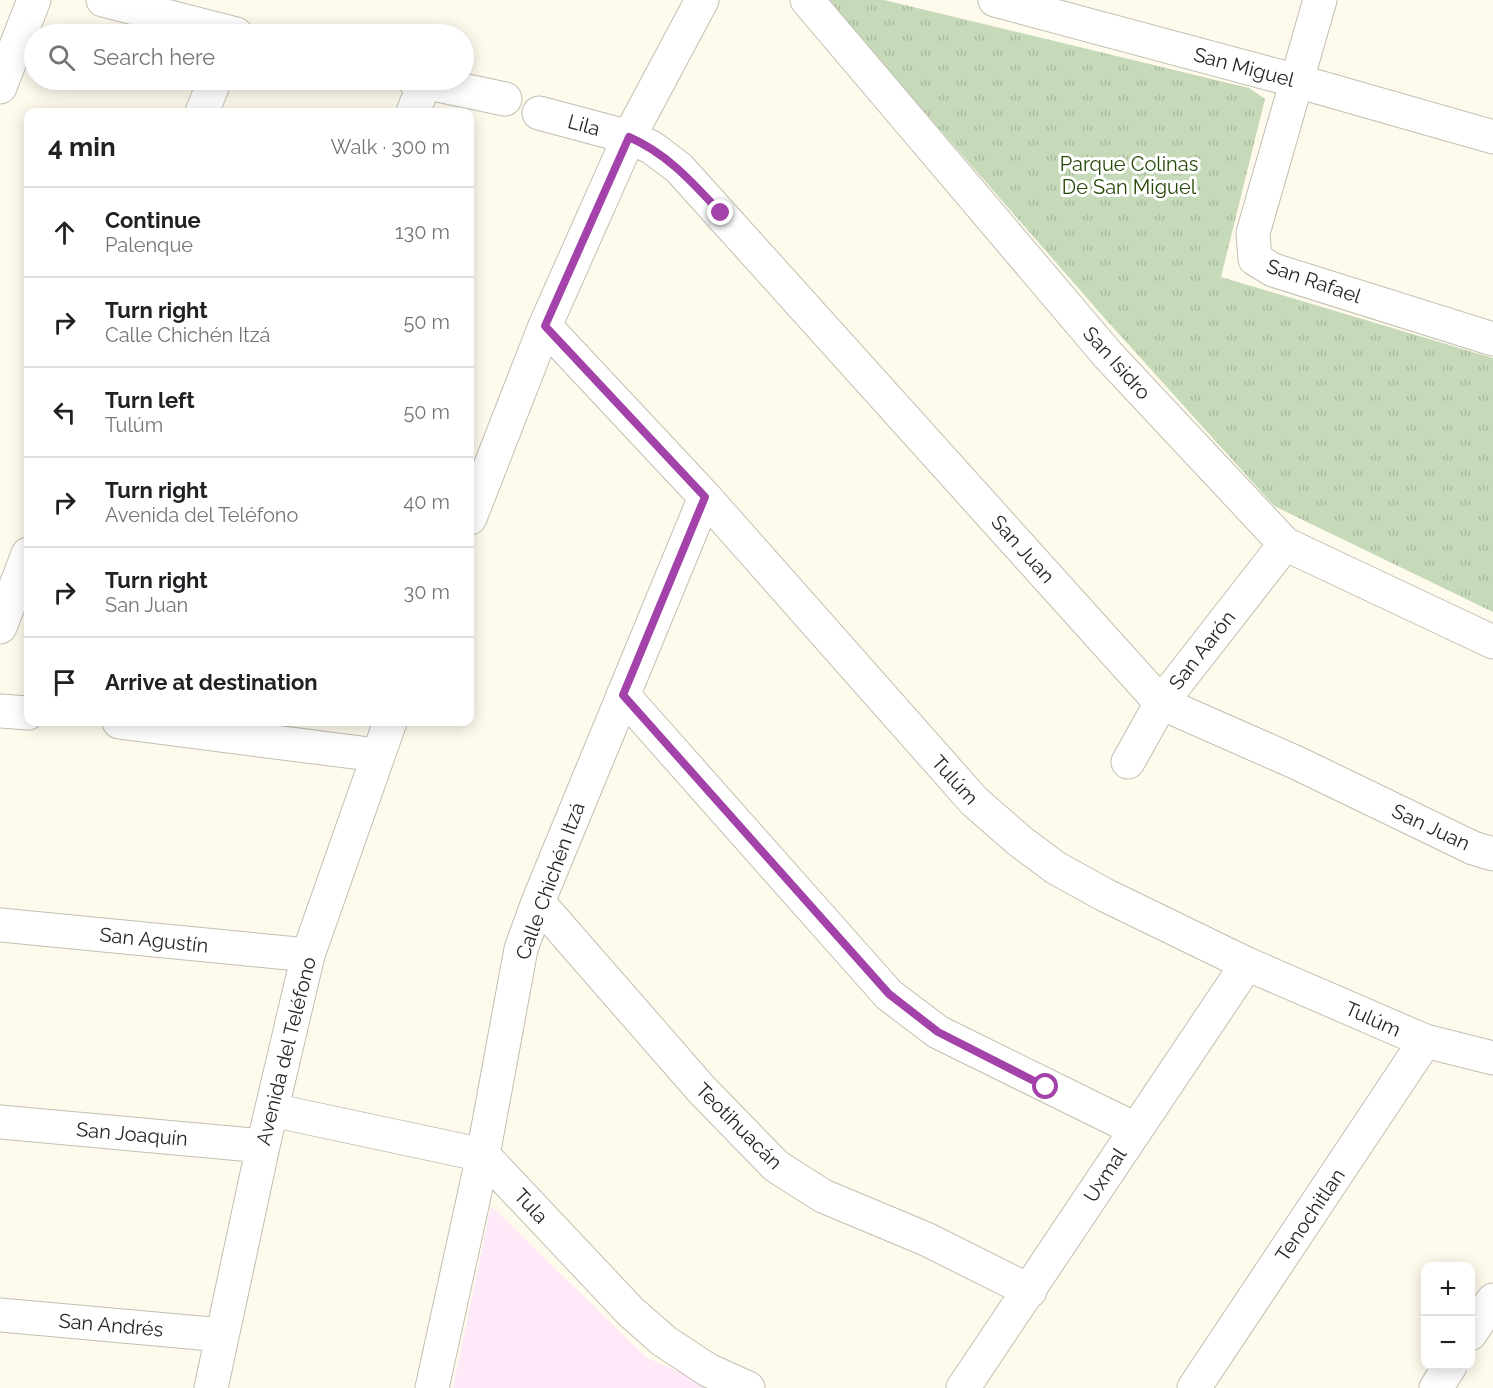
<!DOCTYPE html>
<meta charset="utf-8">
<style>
body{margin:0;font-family:Raleway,sans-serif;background:#f6f6f6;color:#202124}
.controls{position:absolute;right:18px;bottom:18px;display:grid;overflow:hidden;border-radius:12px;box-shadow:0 3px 15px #0003}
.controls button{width:54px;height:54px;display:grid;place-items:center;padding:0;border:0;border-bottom:2px solid #e0e0e0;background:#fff;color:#202124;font:30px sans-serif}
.stop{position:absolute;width:18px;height:18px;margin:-14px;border:4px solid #a343aa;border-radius:50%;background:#fff}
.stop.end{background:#a343aa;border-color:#fff;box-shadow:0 2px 6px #0008}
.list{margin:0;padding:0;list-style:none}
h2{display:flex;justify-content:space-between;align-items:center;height:78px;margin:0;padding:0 24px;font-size:26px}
h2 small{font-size:20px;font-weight:400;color:#757577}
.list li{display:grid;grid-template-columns:39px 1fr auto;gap:18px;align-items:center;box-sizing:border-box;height:90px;padding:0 24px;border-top:2px solid #e0e0e0}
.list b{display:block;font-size:22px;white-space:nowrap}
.list p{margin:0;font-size:20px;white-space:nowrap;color:#757577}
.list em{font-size:20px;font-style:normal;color:#757577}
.icon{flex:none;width:33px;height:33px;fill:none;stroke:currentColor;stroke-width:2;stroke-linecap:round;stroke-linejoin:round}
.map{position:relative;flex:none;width:1493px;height:1388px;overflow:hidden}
.search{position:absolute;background:#fff;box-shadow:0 3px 15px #0003;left:24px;top:24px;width:450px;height:66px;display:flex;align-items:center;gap:15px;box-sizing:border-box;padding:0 21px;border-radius:33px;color:#757577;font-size:22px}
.panel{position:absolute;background:#fff;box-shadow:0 3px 15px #0003;left:24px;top:108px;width:450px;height:618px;border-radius:12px}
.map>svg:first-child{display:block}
.education{fill:#fee9f8}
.park{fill:url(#park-tufts)}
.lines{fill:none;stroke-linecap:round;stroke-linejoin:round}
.minor-casing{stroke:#c2bfb1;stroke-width:35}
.minor{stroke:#fff;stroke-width:33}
.route{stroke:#a343aa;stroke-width:8}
.labels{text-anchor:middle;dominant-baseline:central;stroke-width:6;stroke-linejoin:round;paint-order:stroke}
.street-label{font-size:20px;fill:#292722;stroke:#fff}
.park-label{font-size:20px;fill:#264807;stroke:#fff}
</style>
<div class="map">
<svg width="1493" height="1388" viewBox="0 0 1493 1388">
<defs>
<pattern id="park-tufts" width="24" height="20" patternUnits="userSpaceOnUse" patternTransform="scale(1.5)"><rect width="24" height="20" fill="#c6daba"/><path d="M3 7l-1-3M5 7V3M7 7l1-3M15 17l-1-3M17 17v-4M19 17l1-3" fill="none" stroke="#aabba0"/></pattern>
</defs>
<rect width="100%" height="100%" fill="#fefaec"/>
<path class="education" d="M 491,1206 L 647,1358 L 716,1388 L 453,1388 Z"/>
<path class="park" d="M 827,0 L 884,0 L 1249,88 L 1265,99 L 1221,277 L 1493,358 L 1493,612 L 1274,506 L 1100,313 Z"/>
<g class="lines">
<defs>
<path id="minor" d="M 103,0 L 236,34
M 807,0 L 1108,355 L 1285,544 L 1493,642
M 995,0 L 1297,81 L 1493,137
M 1320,0 L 1253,233 L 1255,259 L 1273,270 L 1493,339
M 414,80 L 505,99
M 0,87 L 34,0
M 202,112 L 215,80
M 413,112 L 425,82
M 539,113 L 629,137 L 651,147 L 679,168 L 1161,703 L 1297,763 L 1473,848 L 1493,854
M 545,326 L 705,497 L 974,801 L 1021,842 L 1056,868 L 1105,895 L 1247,964 L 1425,1041 L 1493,1058
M 470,518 L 545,326 L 629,137 L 702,0
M 0,627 L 28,554
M 623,695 L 889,995 L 938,1032 L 1135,1129
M 0,711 L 28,713
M 119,722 L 377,755
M 1128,762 L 1161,703 L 1285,544
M 538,902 L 702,1090 L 776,1166 L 823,1196 L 926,1239 L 1030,1291
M 0,925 L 308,955
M 272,1110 L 483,1155 L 631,1312 L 664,1341 L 708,1370 L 748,1388
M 0,1122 L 263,1146
M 0,1315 L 222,1335
M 1470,1334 L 1493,1300
M 211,1388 L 263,1146 L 308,955 L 390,722
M 432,1388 L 483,1155 L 521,949 L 538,902 L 705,497
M 963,1388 L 1247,964
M 1194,1388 L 1425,1041
M 1436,1388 L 1450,1366"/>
</defs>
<use href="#minor" class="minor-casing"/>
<use href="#minor" class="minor"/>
</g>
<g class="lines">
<path class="route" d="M 721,213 C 693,183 668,154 629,137 L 545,326 L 705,497 L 623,695 L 889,994 L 938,1032 L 1046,1087"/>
</g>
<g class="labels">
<g class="street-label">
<text transform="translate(1244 67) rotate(15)">San Miguel</text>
<text transform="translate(584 125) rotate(15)">Lila</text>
<text transform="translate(1314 281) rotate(19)">San Rafael</text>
<text transform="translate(1117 363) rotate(48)">San Isidro</text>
<text transform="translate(1023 549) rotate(48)">San Juan</text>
<text transform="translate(1202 650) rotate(-52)">San Aarón</text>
<text transform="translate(955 780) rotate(48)">Tulúm</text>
<text transform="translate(1431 827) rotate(25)">San Juan</text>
<text transform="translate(550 881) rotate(-70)">Calle Chichén Itzá</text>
<text transform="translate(154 940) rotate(6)">San Agustín</text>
<text transform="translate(1373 1019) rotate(24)">Tulúm</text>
<text transform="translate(286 1051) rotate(-76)">Avenida del Teléfono</text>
<text transform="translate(739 1126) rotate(45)">Teotihuacán</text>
<text transform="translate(132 1134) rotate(5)">San Joaquín</text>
<text transform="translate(1105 1175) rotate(-57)">Uxmal</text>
<text transform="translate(531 1206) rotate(47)">Tula</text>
<text transform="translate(1310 1215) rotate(-56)">Tenochitlan</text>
<text transform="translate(111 1325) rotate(5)">San Andrés</text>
</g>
<g class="park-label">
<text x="1129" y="164">Parque Colinas<tspan x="1129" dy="23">De San Miguel</tspan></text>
</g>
</g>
</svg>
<div class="controls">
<button>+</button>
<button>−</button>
</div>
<div class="stop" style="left:1046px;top:1087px"></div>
<div class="stop end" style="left:721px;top:213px"></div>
<div class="search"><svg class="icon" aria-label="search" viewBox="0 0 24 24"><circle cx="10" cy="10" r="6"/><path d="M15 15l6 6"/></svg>Search here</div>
<section class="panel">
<h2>4 min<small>Walk · 300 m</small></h2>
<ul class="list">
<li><svg class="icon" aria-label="ahead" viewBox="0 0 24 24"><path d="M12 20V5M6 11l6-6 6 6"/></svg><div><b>Continue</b><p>Palenque</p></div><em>130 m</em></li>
<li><svg class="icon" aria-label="right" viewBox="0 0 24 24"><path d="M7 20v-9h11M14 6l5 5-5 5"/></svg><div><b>Turn right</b><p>Calle Chichén Itzá</p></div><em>50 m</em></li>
<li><svg class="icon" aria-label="left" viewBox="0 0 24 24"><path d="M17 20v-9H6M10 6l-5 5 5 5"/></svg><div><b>Turn left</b><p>Tulúm</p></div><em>50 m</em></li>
<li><svg class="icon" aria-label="right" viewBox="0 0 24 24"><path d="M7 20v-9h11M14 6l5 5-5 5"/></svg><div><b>Turn right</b><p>Avenida del Teléfono</p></div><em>40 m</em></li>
<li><svg class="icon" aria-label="right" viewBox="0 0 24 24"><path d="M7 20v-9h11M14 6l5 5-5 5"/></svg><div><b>Turn right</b><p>San Juan</p></div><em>30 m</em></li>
<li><svg class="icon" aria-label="arrive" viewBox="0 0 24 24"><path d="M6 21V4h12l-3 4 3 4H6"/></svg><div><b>Arrive at destination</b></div></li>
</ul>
</section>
</div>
